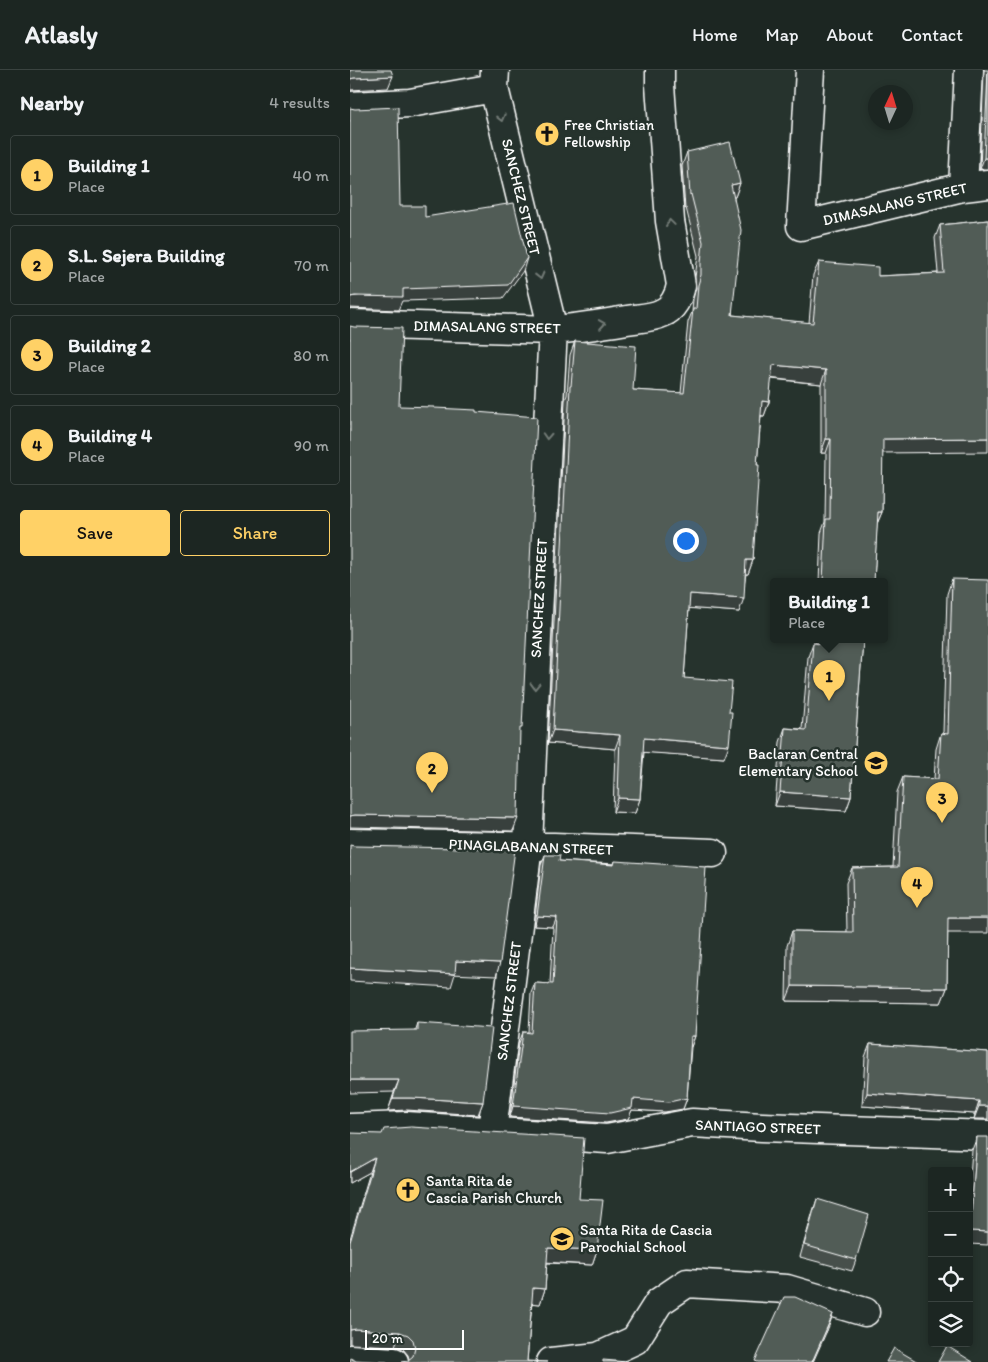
<!DOCTYPE html>
<meta charset="utf-8">
<style>
body{margin:0;font-family:Itim,sans-serif;background:#252e2a;color:#f1f3f6}
.controls{position:absolute;right:15px;bottom:15px;display:grid;overflow:hidden;border-radius:5px;box-shadow:0 2px 8px #0003}
.controls button{width:45px;height:45px;display:grid;place-items:center;padding:0;border:0;border-bottom:1px solid #3a4340;background:#1c2622;color:#f1f3f6;font:25px sans-serif}
.compass{position:absolute;left:518px;top:15px;width:45px;height:45px;border-radius:50%;background:#1c2622;box-shadow:0 2px 8px #0003;rotate:4deg}
.scale{position:absolute;left:15px;bottom:12px;width:99px;box-sizing:border-box;padding-left:5px;border:2px solid #fff;border-top:0;font-size:14px;line-height:18px;white-space:nowrap;color:#fff;-webkit-text-stroke:4px #26332d;paint-order:stroke}
.you{position:absolute;left:335px;top:470px;width:18px;height:18px;margin:-12px;border:4px solid #fff;border-radius:50%;background:#1a73e8;box-shadow:0 0 0 8px #1a73e833}
.badge{display:grid;place-items:center;width:32px;height:32px;border-radius:50%;background:#ffd166;color:#111;font-size:16px;font-weight:700}
.pin{position:absolute;translate:-50% -41px;filter:drop-shadow(0 1px 2px #0008)}
.pin::after{content:'';position:absolute;top:26px;width:18px;height:15px;background:inherit;clip-path:polygon(0 0,100% 0,50% 100%)}
.popup{position:absolute;left:420px;top:508px;width:118px;height:65px;box-sizing:border-box;display:grid;place-content:center;border-radius:5px;background:#1c2622;filter:drop-shadow(0 1px 4px #0005);font-size:16px;white-space:nowrap;color:#a0a5a5}
.popup b{font-size:19px;color:#f1f3f6}
.popup::after{content:'';position:absolute;left:50%;top:100%;margin-left:-10px;border:10px solid transparent;border-top-color:#1c2622}
.list{margin:0;padding:0;list-style:none}
h2{display:flex;justify-content:space-between;align-items:center;height:65px;margin:0;padding:0 20px;font-size:21px}
h2 small{font-size:16px;font-weight:400;color:#a0a5a5}
.list li{display:grid;grid-template-columns:32px 1fr auto;gap:15px;align-items:center;box-sizing:border-box;height:80px;margin:0 10px 10px;padding:0 10px;border:1px solid #3a4340;border-radius:5px}
.list b{display:block;font-size:19px;white-space:nowrap}
.list p{margin:0;font-size:16px;white-space:nowrap;color:#a0a5a5}
.list em{font-size:16px;font-style:normal;color:#a0a5a5}
.actions{display:flex;gap:10px;padding:15px 20px}
.actions a{flex:1;padding:11px 0;border:1px solid #ffd166;border-radius:5px;text-align:center;font-size:18px;color:#ffd166}
.actions .main{background:#ffd166;color:#111}
.icon{flex:none;width:28px;height:28px;fill:none;stroke:currentColor;stroke-width:2;stroke-linecap:round;stroke-linejoin:round}
.map{position:relative;flex:none;width:638px;height:1292px;overflow:hidden}
header{display:flex;align-items:center;gap:30px;box-sizing:border-box;height:70px;padding:0 25px;background:#1c2622;border-bottom:1px solid #3a4340}
header strong{font-size:24px}
nav{display:flex;gap:28px;margin-inline-start:auto;font-size:18px}
main{display:flex}
aside{flex:1;background:#1c2622}
.map>svg:first-child{display:block}
.lines{fill:none;stroke-linecap:round;stroke-linejoin:round}
.minor-casing{stroke:#fff;stroke-width:31}
.minor{stroke:#26332d;stroke-width:28}
.wall{fill:#464f4b;stroke:#fff}
.shaded-wall{fill:#39403d;stroke:#fff}
.building{fill:#515c57;stroke:#fff}
.oneway{stroke:#727a76}
.labels{text-anchor:middle;dominant-baseline:central;stroke-width:5;stroke-linejoin:round;paint-order:stroke}
.poi-label{font-size:15px;fill:#fff;stroke:#26332d;text-anchor:start}
.street-label{font-size:15px;fill:#fff;stroke:#26332d}
</style>
<header>
<strong>Atlasly</strong>
<nav><a>Home</a><a>Map</a><a>About</a><a>Contact</a></nav>
</header>
<main>
<aside>
<h2>Nearby<small>4 results</small></h2>
<ul class="list">
<li><span class="badge">1</span><div><b>Building 1</b><p>Place</p></div><em>40 m</em></li>
<li><span class="badge">2</span><div><b>S.L. Sejera Building</b><p>Place</p></div><em>70 m</em></li>
<li><span class="badge">3</span><div><b>Building 2</b><p>Place</p></div><em>80 m</em></li>
<li><span class="badge">4</span><div><b>Building 4</b><p>Place</p></div><em>90 m</em></li>
</ul>
<div class="actions"><a class="main">Save</a><a>Share</a></div>
</aside>
<div class="map">
<svg width="638" height="1292" viewBox="0 0 638 1292">
<rect width="100%" height="100%" fill="#26332d"/>
<filter id="ink" filterUnits="userSpaceOnUse"><feTurbulence type="fractalNoise" baseFrequency=".02" numOctaves="2"/><feDisplacementMap in="SourceGraphic" scale="10" xChannelSelector="R" yChannelSelector="G"/><feConvolveMatrix kernelMatrix="1 2 1 2 8 2 1 2 1" color-interpolation-filters="sRGB"/></filter>
<g filter="url(#ink)">
<g class="lines">
<defs>
<path id="minor" d="M 460,0 L 451,156 L 613,117 L 638,114
M 0,36 L 60,33 L 144,18
M 613,117 L 619,0
M 0,254 L 203,260 C 228,258 253,254 277,250 C 289,248 302,248 312,243 C 323,239 329,226 331,215 L 320,151 L 310,15 L 310,0
M 0,773 L 204,777 L 363,783
M 0,1058 L 56,1056 L 257,1069 L 342,1053 L 412,1057 L 638,1065
M 142,1061 L 178,776 L 188,545 L 203,260 L 144,18 L 145,0
M 0,1289 L 44,1292
M 201,1292 L 248,1287 L 285,1270 L 309,1232 L 337,1213 L 437,1219 L 515,1242"/>
</defs>
<use href="#minor" class="minor-casing"/>
<use href="#minor" class="minor"/>
</g>
<path class="wall" d="M 634,0 L 638,0 L 638,99 L 630,99 Z
M 337,82 L 390,113 L 385,127 L 384,127 L 382,245 L 459,253 L 463,205 L 469,192 L 528,206 L 588,203 L 585,168 L 590,155 L 638,150 L 532,383 L 532,442 L 527,454 L 524,512 L 469,512 L 471,463 L 475,452 L 476,383 L 471,383 L 471,314 L 421,309 L 419,332 L 414,346 L 411,346 L 407,395 L 403,490 L 398,504 L 396,504 L 389,542 L 339,538 L 334,608 L 374,688 L 294,682 L 290,729 L 285,743 L 263,742 L 265,679 L 198,673 L 215,330 L 217,325 L 220,285 L 225,271 L 283,320 L 331,323 L 338,252 L 342,242 L 343,229 L 346,218 L 345,207 L 348,186 L 336,138 L 335,139 L 332,96 Z
M 602,509 L 597,918 L 591,933 L 436,931 L 437,876 L 442,861 L 497,862 L 496,813 L 502,798 L 543,797 L 547,722 L 553,707 L 584,709 L 586,679 L 591,663 L 593,663 L 597,524 Z
M 466,570 L 513,570 L 501,727 L 496,741 L 425,736 L 430,672 L 435,658 L 452,659 L 458,587 L 463,573 L 466,573 Z
M 195,785 L 209,791 L 263,795 L 265,791 L 345,966 L 341,977 L 337,1028 L 333,1039 L 315,1042 L 282,1040 L 278,1049 L 256,1053 L 160,1047 L 169,973 L 173,962 L 179,962 L 181,923 L 185,913 L 200,914 L 203,857 L 184,856 L 191,795 Z
M 67,953 L 133,1032 L 128,1045 L 57,1040 L 38,1041 Z
M 520,974 L 638,982 L 638,1049 L 624,1049 L 625,1044 L 512,1036 L 515,987 Z
M 0,1063 L 229,1129 L 247,1180 L 242,1195 L 197,1193 L 195,1219 L 190,1234 L 182,1233 L 177,1291 L 57,1291 L 59,1289 L 58,1285 L 53,1279 L 45,1276 L 0,1274 L 0,1169 L 20,1102 L 0,1113 Z
M 627,1067 L 619,1174 L 619,1119 L 622,1080 Z
M 467,1129 L 506,1190 L 502,1201 L 450,1187 L 463,1141 Z"/>
<path class="shaded-wall" d="M 43,6 L 38,18 L 0,20 L 0,9 L 4,8 Z
M 634,88 L 638,88 L 638,99 L 630,99 Z
M 390,113 L 385,127 L 376,129 L 381,115 Z
M 177,188 L 173,201 L 153,228 L 52,231 L 48,240 L 0,238 L 0,227 L 53,219 Z
M 423,295 L 476,300 L 471,314 L 418,308 Z
M 412,331 L 419,332 L 414,346 L 407,345 Z
M 638,368 L 638,382 L 528,383 L 533,369 Z
M 476,369 L 481,369 L 476,383 L 471,383 Z
M 528,442 L 532,442 L 526,456 Z
M 396,490 L 403,490 L 398,504 L 391,504 Z
M 340,524 L 394,528 L 389,542 L 335,538 Z
M 203,660 L 270,665 L 265,679 L 198,673 Z
M 294,668 L 379,675 L 374,688 L 289,682 Z
M 430,722 L 501,727 L 496,741 L 425,736 Z
M 268,728 L 290,729 L 285,743 L 263,742 Z
M 5,745 L 168,748 L 163,761 L 0,757 L 0,746 Z
M 187,846 L 207,847 L 203,857 L 184,856 Z
M 598,848 L 638,848 L 638,863 L 593,863 Z
M 106,891 L 150,893 L 146,906 L 101,904 Z
M 0,898 L 105,904 L 101,917 L 0,911 Z
M 442,916 L 597,918 L 591,933 L 436,931 Z
M 341,966 L 345,966 L 341,977 L 338,976 Z
M 0,1010 L 49,1010 L 44,1022 L 0,1023 Z
M 517,1023 L 629,1031 L 625,1044 L 512,1036 Z
M 43,1028 L 62,1028 L 133,1032 L 128,1045 L 57,1040 L 38,1041 Z
M 337,1028 L 333,1039 L 315,1042 L 282,1040 L 278,1049 L 256,1053 L 160,1047 L 163,1036 L 283,1029 Z
M 629,1036 L 638,1036 L 638,1049 L 624,1049 Z
M 25,1088 L 20,1102 L 0,1113 L 0,1102 Z
M 620,1161 L 638,1162 L 638,1175 L 619,1174 L 619,1163 Z
M 198,1178 L 247,1180 L 242,1195 L 193,1192 Z
M 183,1218 L 195,1219 L 190,1234 L 178,1233 Z
M 483,1244 L 479,1256 L 463,1292 L 462,1292 Z
M 6,1259 L 50,1262 L 45,1276 L 0,1274 L 0,1260 Z"/>
<path class="building" d="M 0,0 L 41,0 L 43,6 L 4,8 L 0,9 Z
M 638,2 L 638,88 L 634,88 Z
M 48,37 L 50,136 L 75,136 L 75,147 L 164,133 L 177,188 L 158,215 L 53,219 L 53,227 L 5,226 L 0,227 L 0,38 L 5,39 Z
M 380,72 L 390,113 L 381,115 L 391,160 L 382,245 L 463,253 L 469,192 L 528,197 L 528,206 L 594,203 L 590,155 L 638,150 L 638,368 L 533,369 L 532,442 L 528,442 L 524,512 L 473,512 L 476,449 L 480,449 L 481,369 L 476,369 L 476,300 L 423,295 L 419,332 L 412,331 L 407,395 L 409,395 L 403,490 L 396,490 L 394,528 L 340,524 L 334,608 L 382,612 L 379,642 L 382,642 L 379,675 L 294,668 L 290,729 L 268,728 L 270,665 L 203,660 L 220,316 L 221,316 L 225,271 L 286,276 L 283,320 L 334,323 L 343,239 L 346,239 L 348,215 L 351,205 L 351,193 L 353,172 L 341,124 L 340,125 L 337,82 Z
M 0,256 L 4,257 L 52,258 L 49,336 L 84,337 L 84,338 L 126,340 L 126,342 L 187,347 L 172,658 L 170,658 L 168,748 L 5,745 L 0,746 Z
M 602,509 L 638,510 L 638,848 L 598,848 L 597,918 L 442,916 L 442,861 L 503,862 L 502,798 L 548,797 L 553,707 L 588,709 L 591,663 L 598,664 Z
M 470,570 L 513,570 L 501,727 L 430,722 L 435,658 L 456,660 L 463,573 L 470,574 Z
M 0,775 L 4,776 L 165,779 L 150,893 L 106,891 L 105,904 L 0,898 Z
M 195,785 L 210,785 L 209,791 L 264,795 L 265,791 L 356,797 L 345,966 L 341,966 L 337,1028 L 319,1032 L 283,1029 L 282,1038 L 260,1043 L 163,1036 L 173,962 L 182,963 L 185,913 L 203,914 L 207,847 L 187,846 Z
M 67,953 L 142,958 L 133,1032 L 62,1028 L 43,1028 L 49,1010 L 0,1010 L 0,961 L 67,960 Z
M 520,974 L 638,982 L 638,1036 L 629,1036 L 629,1031 L 517,1023 Z
M 61,1057 L 234,1068 L 229,1129 L 253,1130 L 247,1180 L 198,1178 L 195,1219 L 183,1218 L 177,1291 L 197,1292 L 52,1292 L 57,1291 L 63,1286 L 65,1278 L 63,1270 L 58,1265 L 50,1262 L 6,1259 L 0,1260 L 0,1172 L 25,1088 L 0,1102 L 0,1063 L 32,1064 L 34,1059 Z
M 627,1067 L 638,1067 L 638,1162 L 620,1161 Z
M 467,1129 L 519,1145 L 506,1190 L 454,1175 Z
M 434,1227 L 445,1227 L 483,1244 L 462,1292 L 408,1292 L 405,1291 Z
M 597,1276 L 623,1292 L 588,1292 Z
M 544,1278 L 568,1292 L 536,1292 Z
M 0,1288 L 4,1290 L 37,1292 L 0,1292 Z
M 253,1290 L 277,1292 L 253,1292 Z"/>
<defs><path id="oneway-chevron" d="M-2-3.5L2.5 0L-2 3.5" fill="none" stroke-width="1.6" stroke-linecap="round" stroke-linejoin="round" transform="scale(1.25)"/></defs>
<g class="oneway">
<use href="#oneway-chevron" transform="translate(151 48) rotate(76)"/>
<use href="#oneway-chevron" transform="translate(320 153) rotate(-98)"/>
<use href="#oneway-chevron" transform="translate(190 206) rotate(76)"/>
<use href="#oneway-chevron" transform="translate(252 254) rotate(-9)"/>
<use href="#oneway-chevron" transform="translate(197 366) rotate(93)"/>
<use href="#oneway-chevron" transform="translate(185 616) rotate(92)"/>
</g>
</g>
<defs>
<symbol id="church-disc" viewBox="-11 -11 22 22"><circle r="9.5" fill="#ffd166" stroke="#26332d"/><path d="M-1.2-6h2.4v3.5h3.3v2.4h-3.3V6h-2.4V-.1h-3.3v-2.4h3.3Z" fill="#111"/></symbol>
<symbol id="school-disc" viewBox="-11 -11 22 22"><circle r="9.5" fill="#ffd166" stroke="#26332d"/><path d="M0-5L7-2L0 1L-7-2ZM-4 1L0 2.5L4 1V4Q0 6-4 4Z" fill="#111"/></symbol>
</defs>
<g fill-rule="evenodd">
<use href="#church-disc" x="183" y="50" width="28" height="28"/>
<use href="#school-disc" x="512" y="679" width="28" height="28"/>
<use href="#church-disc" x="44" y="1106" width="28" height="28"/>
<use href="#school-disc" x="198" y="1155" width="28" height="28"/>
</g>
<g class="labels">
<g class="poi-label">
<text x="214" y="55">Free Christian<tspan x="214" dy="17">Fellowship</tspan></text>
<text x="508" y="684" text-anchor="end">Baclaran Central<tspan x="508" dy="17">Elementary School</tspan></text>
<text x="76" y="1111">Santa Rita de<tspan x="76" dy="17">Cascia Parish Church</tspan></text>
<text x="230" y="1160">Santa Rita de Cascia<tspan x="230" dy="17">Parochial School</tspan></text>
</g>
<g class="street-label">
<text transform="translate(171 127) rotate(76)">SANCHEZ STREET</text>
<text transform="translate(545 134) rotate(-13)">DIMASALANG STREET</text>
<text transform="translate(137 257) rotate(1)">DIMASALANG STREET</text>
<text transform="translate(189 528) rotate(-87)">SANCHEZ STREET</text>
<text transform="translate(181 777) rotate(2)">PINAGLABANAN STREET</text>
<text transform="translate(159 931) rotate(-83)">SANCHEZ STREET</text>
<text transform="translate(408 1057) rotate(2)">SANTIAGO STREET</text>
</g>
</g>
</svg>
<div class="controls">
<button>+</button>
<button>−</button>
<button><svg class="icon" aria-label="locate" viewBox="0 0 24 24"><circle cx="12" cy="12" r="6"/><path d="M12 2v4M12 18v4M2 12h4M18 12h4"/></svg></button>
<button><svg class="icon" aria-label="layers" viewBox="0 0 24 24"><path d="M12 4l9 5-9 5-9-5zM3 14l9 5 9-5"/></svg></button>
</div>
<svg class="compass" viewBox="-18 -18 36 36"><path d="M0-13l5 13h-10z" fill="#e53935"/><path d="M0 13l5-13h-10z" fill="#a0a5a5"/></svg>
<div class="scale">20 m</div>
<div class="you"></div>
<div class="pin badge" style="left:479px;top:631px">1</div>
<div class="popup"><b>Building 1</b>Place</div>
<div class="pin badge" style="left:82px;top:723px">2</div>
<div class="pin badge" style="left:592px;top:753px">3</div>
<div class="pin badge" style="left:567px;top:838px">4</div>
</div>
</main>
